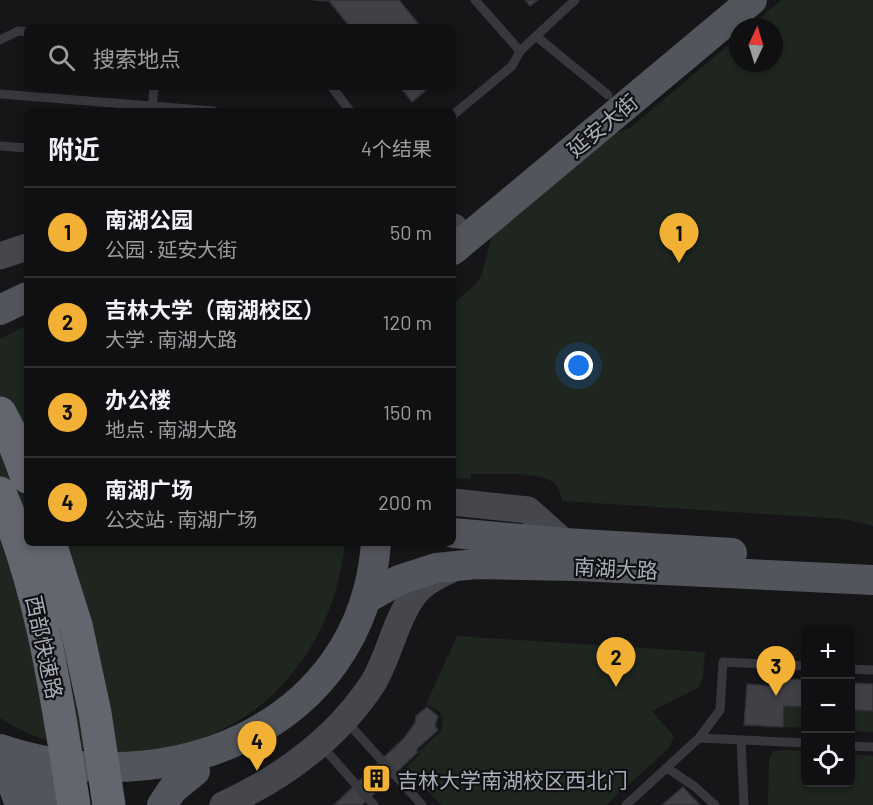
<!DOCTYPE html>
<html lang="zh">
<meta charset="utf-8">
<style>
body{margin:0;font-family:Barlow,"Noto Sans SC",sans-serif;background:#1e1e20;color:#f1f3f6}
.controls{position:absolute;right:18px;bottom:18px;display:grid;overflow:hidden;border-radius:9px;box-shadow:0 3px 9px #0003}
.controls button{width:54px;height:54px;display:grid;place-items:center;padding:0;border:0;border-bottom:2px solid #303032;background:#101012;color:#f1f3f6;font:30px sans-serif}
.compass{position:absolute;left:729px;top:18px;width:54px;height:54px;border-radius:50%;background:#101012;box-shadow:0 3px 9px #0003;rotate:4deg}
.you{position:absolute;left:579px;top:366px;width:21px;height:21px;margin:-15px;border:4px solid #fff;border-radius:50%;background:#1a73e8;box-shadow:0 0 0 9px #1a73e833}
.badge{display:grid;place-items:center;width:39px;height:39px;border-radius:50%;background:#f2b134;color:#111;font-size:20px;font-weight:700}
.pin{position:absolute;translate:-50% -50px;filter:drop-shadow(0 2px 3px #0008)}
.pin::after{content:'';position:absolute;top:32px;width:21px;height:18px;background:inherit;clip-path:polygon(0 0,100% 0,50% 100%)}
.list{margin:0;padding:0;list-style:none}
h2{display:flex;justify-content:space-between;align-items:center;height:78px;margin:0;padding:0 24px;font-size:26px}
h2 small{font-size:20px;font-weight:400;color:#9c9d9f}
.list li{display:grid;grid-template-columns:39px 1fr auto;gap:18px;align-items:center;box-sizing:border-box;height:90px;padding:0 24px;border-top:2px solid #303032}
.list b{display:block;font-size:22px;white-space:nowrap}
.list p{margin:0;font-size:20px;white-space:nowrap;color:#9c9d9f}
.list em{font-size:20px;font-style:normal;color:#9c9d9f}
.icon{flex:none;width:33px;height:33px;fill:none;stroke:currentColor;stroke-width:2;stroke-linecap:round;stroke-linejoin:round}
.map{position:relative;flex:none;width:873px;height:805px;overflow:hidden}
.search{position:absolute;background:#101012;box-shadow:0 3px 9px #0003;left:24px;top:24px;width:432px;height:66px;display:flex;align-items:center;gap:15px;box-sizing:border-box;padding:0 21px;border-radius:9px;color:#9c9d9f;font-size:22px}
.panel{position:absolute;background:#101012;box-shadow:0 3px 9px #0003;left:24px;top:108px;width:432px;height:438px;border-radius:9px}
.map>svg:first-child{display:block}
.green{fill:#1e261f}
.building{fill:#404145;stroke:#303034;stroke-width:1.5}
.lines{fill:none;stroke-linecap:round;stroke-linejoin:round}
.lane{stroke:#37383d;stroke-width:9}
.secondary{stroke:#45474d;stroke-width:27}
.primary{stroke:#53555c;stroke-width:30}
.highway{stroke:#63666e;stroke-width:33}
.highway-bridge{stroke:#63666e;stroke-width:33}
.labels{text-anchor:middle;dominant-baseline:central;stroke-width:4.5;stroke-linejoin:round;paint-order:stroke}
.street-label{font-size:21px;fill:#a8adb8;stroke:#111113}
.poi-label{font-size:21px;fill:#a8adb8;stroke:#111113;text-anchor:start}
</style>
<div class="map">
<svg width="873" height="805" viewBox="0 0 873 805">
<rect width="100%" height="100%" fill="#161618"/>
<path class="green" d="M 781,0 L 873,0 L 873,526 L 844,519 L 562,501 C 560,493 559,486 551,481 C 533,471 492,475 471,474 L 470,479 L 453,478 L 453,304 L 476,284 L 482,274 L 492,236 L 609,136 L 630,128 L 738,37 L 738,63 L 774,63 L 774,27 L 750,27 Z
M 27,325 L 27,543 L 345,543 C 335,637 278,718 184,744 C 174,747 163,748 153,749 C 100,758 45,747 0,718 L 0,339 Z
M 457,636 L 705,652 L 703,677 L 698,688 L 652,711 L 674,736 L 669,748 L 606,805 L 441,805 L 406,768 L 421,753 L 419,751 L 441,731 L 443,719 L 439,711 L 426,704 Z
M 784,706 L 805,707 L 805,728 L 783,727 Z
M 850,710 L 873,711 L 873,732 L 851,731 Z
M 783,750 L 805,751 L 806,782 L 850,782 L 851,754 L 873,756 L 873,805 L 768,805 L 769,759 L 773,751 Z"/>
<path class="building" d="M 313,0 L 399,0 L 421,27 L 350,27 L 329,1 Z
M 525,0 L 538,0 L 530,6 Z
M 400,87 L 430,87 L 412,102 Z
M 773,678 L 806,680 L 806,707 L 784,706 L 783,727 L 744,725 L 747,684 L 772,686 Z
M 850,683 L 873,684 L 873,711 L 850,710 Z
M 427,707 L 438,716 L 435,726 L 438,730 L 416,750 L 418,752 L 362,805 L 334,805 L 404,738 L 415,723 L 416,716 Z
M 683,787 L 700,805 L 662,805 Z"/>
<g class="lines">
<path class="lane" d="M 475,0 L 520,51
M 536,36 L 608,95
M 0,40 L 18,31 L 27,32
M 332,87 L 350,111
M 0,94 L 214,111
M 152,111 L 154,87
M 453,115 L 512,66 L 520,51 L 575,0
M 0,146 L 27,148
M 850,669 L 873,670
M 347,722 L 422,805
M 699,738 L 720,710 L 723,662 L 806,666
M 741,740 L 744,805
M 321,745 L 374,805
M 850,746 L 873,747
M 667,768 L 694,786 L 715,805
M 626,805 L 699,738 L 806,743"/>
<path class="secondary" d="M 453,227 L 454,227
M 0,256 L 27,247
M 453,502 L 528,510 L 565,543
M 223,805 C 282,778 337,738 373,683 C 390,655 397,612 419,589 C 428,580 439,575 450,570"/>
<path class="primary" d="M 453,250 L 752,0
M 0,310 L 27,297
M 453,533 L 565,543 L 732,553
M 366,599 L 399,580 L 436,568 L 476,564 L 578,566 L 873,580
M 0,749 C 165,805 362,730 376,543
M 0,759 L 9,774 L 20,805
M 16,759 L 43,790 L 48,805
M 162,805 L 172,790 L 195,771"/>
<path class="highway" d="M 0,413 L 9,430 L 27,477"/>
<path class="highway-bridge" d="M 0,493 C 43,592 57,700 74,805
M 50,543 L 76,625 L 95,713 L 109,805"/>
</g>
<defs>
<symbol id="building-square" viewBox="-11 -11 22 22"><rect x="-9" y="-9" width="18" height="18" rx="4" fill="#f2b134" stroke="#111113"/><path d="M-4-6H4V6H1V3H-1V6H-4ZM-2.5-4.3h1.7v1.8h-1.7ZM.8-4.3h1.7v1.8H.8ZM-2.5-1h1.7V.8h-1.7ZM.8-1h1.7V.8H.8Z" fill="#111"/></symbol>
</defs>
<g fill-rule="evenodd">
<use href="#building-square" x="360" y="762" width="33" height="33"/>
</g>
<g class="labels">
<g class="street-label">
<text transform="translate(602 125) rotate(-40)">延安大街</text>
<text transform="translate(616 568) rotate(3)">南湖大路</text>
<text transform="translate(45 647) rotate(78)">西部快速路</text>
</g>
<g class="poi-label">
<text x="397" y="779">吉林大学南湖校区西北门</text>
</g>
</g>
</svg>
<div class="controls">
<button>+</button>
<button>−</button>
<button><svg class="icon" aria-label="locate" viewBox="0 0 24 24"><circle cx="12" cy="12" r="6"/><path d="M12 2v4M12 18v4M2 12h4M18 12h4"/></svg></button>
</div>
<svg class="compass" viewBox="-18 -18 36 36"><path d="M0-13l5 13h-10z" fill="#e53935"/><path d="M0 13l5-13h-10z" fill="#9c9d9f"/></svg>
<div class="you"></div>
<div class="pin badge" style="left:679px;top:263px">1</div>
<div class="pin badge" style="left:616px;top:687px">2</div>
<div class="pin badge" style="left:776px;top:696px">3</div>
<div class="pin badge" style="left:257px;top:771px">4</div>
<div class="search"><svg class="icon" aria-label="search" viewBox="0 0 24 24"><circle cx="10" cy="10" r="6"/><path d="M15 15l6 6"/></svg>搜索地点</div>
<section class="panel">
<h2>附近<small>4个结果</small></h2>
<ul class="list">
<li><span class="badge">1</span><div><b>南湖公园</b><p>公园 · 延安大街</p></div><em>50 m</em></li>
<li><span class="badge">2</span><div><b>吉林大学（南湖校区）</b><p>大学 · 南湖大路</p></div><em>120 m</em></li>
<li><span class="badge">3</span><div><b>办公楼</b><p>地点 · 南湖大路</p></div><em>150 m</em></li>
<li><span class="badge">4</span><div><b>南湖广场</b><p>公交站 · 南湖广场</p></div><em>200 m</em></li>
</ul>
</section>
</div>
